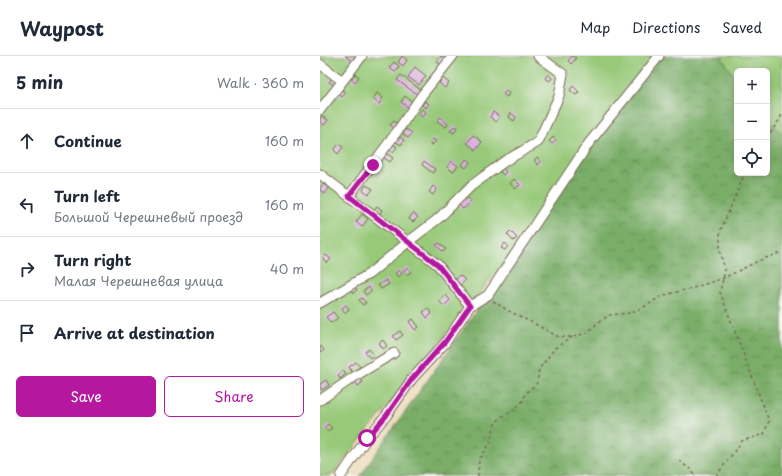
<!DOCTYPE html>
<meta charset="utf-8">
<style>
body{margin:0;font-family:"Playpen Sans",sans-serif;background:#f6f6f7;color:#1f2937}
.controls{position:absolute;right:12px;top:12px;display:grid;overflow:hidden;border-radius:6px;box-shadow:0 2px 10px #0003}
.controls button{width:36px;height:36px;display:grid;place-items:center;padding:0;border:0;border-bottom:1px solid #e0e1e3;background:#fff;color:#1f2937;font:20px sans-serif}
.stop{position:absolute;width:12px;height:12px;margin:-9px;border:3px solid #b5179e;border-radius:50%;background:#fff}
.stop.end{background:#b5179e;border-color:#fff;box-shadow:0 1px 4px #0008}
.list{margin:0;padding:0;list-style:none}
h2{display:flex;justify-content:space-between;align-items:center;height:52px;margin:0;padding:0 16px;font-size:17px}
h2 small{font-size:13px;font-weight:400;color:#747a83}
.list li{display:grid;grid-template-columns:26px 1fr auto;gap:12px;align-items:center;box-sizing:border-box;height:64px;padding:0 16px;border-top:1px solid #e0e1e3}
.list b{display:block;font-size:15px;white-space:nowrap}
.list p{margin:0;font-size:13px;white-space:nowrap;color:#747a83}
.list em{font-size:13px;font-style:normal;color:#747a83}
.actions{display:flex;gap:8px;padding:12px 16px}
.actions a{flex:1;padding:9px 0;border:1px solid #b5179e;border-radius:6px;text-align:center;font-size:14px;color:#b5179e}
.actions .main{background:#b5179e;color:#fff}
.icon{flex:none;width:22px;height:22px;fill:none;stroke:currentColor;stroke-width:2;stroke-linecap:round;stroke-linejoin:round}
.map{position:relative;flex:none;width:462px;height:420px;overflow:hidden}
header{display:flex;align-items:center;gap:24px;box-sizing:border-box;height:56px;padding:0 20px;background:#fff;border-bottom:1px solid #e0e1e3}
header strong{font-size:19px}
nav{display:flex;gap:22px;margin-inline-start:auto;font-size:14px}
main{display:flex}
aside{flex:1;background:#fff}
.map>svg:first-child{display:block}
.green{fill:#97c978;stroke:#697a4b}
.forest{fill:url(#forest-crowns);stroke:#5a6c43}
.building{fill:#dbaede}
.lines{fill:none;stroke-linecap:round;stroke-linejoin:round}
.minor-casing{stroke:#796955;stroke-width:11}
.path{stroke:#796955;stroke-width:1.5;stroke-dasharray:3 3;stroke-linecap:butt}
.minor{stroke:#fff;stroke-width:9}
.route{stroke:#b5179e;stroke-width:5}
</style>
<header>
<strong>Waypost</strong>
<nav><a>Map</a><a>Directions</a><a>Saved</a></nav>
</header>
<main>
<aside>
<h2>5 min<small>Walk · 360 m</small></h2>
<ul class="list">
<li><svg class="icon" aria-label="ahead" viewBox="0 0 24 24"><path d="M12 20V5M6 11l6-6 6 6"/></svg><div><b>Continue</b></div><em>160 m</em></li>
<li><svg class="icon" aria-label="left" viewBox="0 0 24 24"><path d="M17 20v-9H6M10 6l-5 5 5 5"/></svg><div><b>Turn left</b><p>Большой Черешневый проезд</p></div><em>160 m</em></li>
<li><svg class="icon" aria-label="right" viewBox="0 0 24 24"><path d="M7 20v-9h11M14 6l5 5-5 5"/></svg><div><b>Turn right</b><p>Малая Черешневая улица</p></div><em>40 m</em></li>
<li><svg class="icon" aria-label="arrive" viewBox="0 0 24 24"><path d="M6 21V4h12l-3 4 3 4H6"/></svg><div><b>Arrive at destination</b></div></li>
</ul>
<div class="actions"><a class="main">Save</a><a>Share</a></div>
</aside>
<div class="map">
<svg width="462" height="420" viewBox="0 0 462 420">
<defs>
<pattern id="forest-crowns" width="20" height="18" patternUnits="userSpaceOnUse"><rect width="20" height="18" fill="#79ad68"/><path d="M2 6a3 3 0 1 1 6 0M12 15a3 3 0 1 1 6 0" fill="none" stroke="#648d55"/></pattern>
</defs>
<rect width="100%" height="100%" fill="#f6f6f2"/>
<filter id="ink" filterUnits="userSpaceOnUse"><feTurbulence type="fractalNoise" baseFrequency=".025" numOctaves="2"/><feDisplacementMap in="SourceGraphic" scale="8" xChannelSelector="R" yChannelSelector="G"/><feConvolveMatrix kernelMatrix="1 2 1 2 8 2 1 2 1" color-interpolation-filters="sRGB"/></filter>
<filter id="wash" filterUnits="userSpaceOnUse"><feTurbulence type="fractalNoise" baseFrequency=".012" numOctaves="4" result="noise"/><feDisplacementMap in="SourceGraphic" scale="16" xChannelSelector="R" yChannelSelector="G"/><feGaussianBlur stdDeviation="0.9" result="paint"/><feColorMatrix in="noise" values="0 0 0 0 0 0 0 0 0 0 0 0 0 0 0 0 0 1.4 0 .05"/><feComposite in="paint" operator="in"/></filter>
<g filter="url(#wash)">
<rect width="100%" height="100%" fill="#edddbc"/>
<path class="green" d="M 0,0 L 343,0 L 186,204 L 11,420 L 0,420 Z
M 401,0 L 462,0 L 462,78 L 447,62 L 447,15 L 417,15 L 417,25 Z"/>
<path class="forest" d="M 343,0 L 401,0 L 417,25 L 417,117 L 447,117 L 447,62 L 462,78 L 462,420 L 40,420 L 164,244 L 186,204 Z"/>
<g id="blocks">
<path class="building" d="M 25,0 L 36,0 L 32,5 Z
M 82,0 L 87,4 L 83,10 L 78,6 Z
M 121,0 L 125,3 L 121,9 L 117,6 Z
M 252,0 L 256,2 L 251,8 L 248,5 Z
M 74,6 L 79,10 L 75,16 L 69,12 Z
M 95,11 L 106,20 L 99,29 L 88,21 Z
M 35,18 L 39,21 L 35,26 L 31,23 Z
M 228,18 L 232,22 L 230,25 L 225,22 Z
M 81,19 L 101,34 L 98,39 L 77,24 Z
M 12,22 L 16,26 L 14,29 L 9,26 Z
M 123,22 L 129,27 L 125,32 L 119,27 Z
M 253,30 L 259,36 L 256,39 L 250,34 Z
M 21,33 L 26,37 L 22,41 L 17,37 Z
M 186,35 L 189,37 L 187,41 L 183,38 Z
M 57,37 L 63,42 L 59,48 L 53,43 Z
M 85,40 L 93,46 L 89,52 L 81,46 Z
M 105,45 L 109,48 L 106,52 L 102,49 Z
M 102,53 L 106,56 L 103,61 L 98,58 Z
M 173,56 L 180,61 L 176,66 L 170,61 Z
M 191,57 L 196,61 L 194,65 L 189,61 Z
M 2,60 L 8,64 L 4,69 L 0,66 L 0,63 Z
M 120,61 L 128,68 L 126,71 L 117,65 Z
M 74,65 L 78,68 L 75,73 L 70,69 Z
M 134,70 L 137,72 L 134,77 L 130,75 Z
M 86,73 L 92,77 L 88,82 L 83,78 Z
M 153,79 L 162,86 L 156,94 L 147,87 Z
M 80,81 L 84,84 L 81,89 L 76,86 Z
M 233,81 L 236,84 L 232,88 L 229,85 Z
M 113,83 L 116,85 L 112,89 L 110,88 Z
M 19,88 L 23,91 L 18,98 L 14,94 Z
M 72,88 L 77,91 L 73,96 L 68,93 Z
M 66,97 L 73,102 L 70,106 L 63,101 Z
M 217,101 L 221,106 L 218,109 L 214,104 Z
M 146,103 L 150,106 L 146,112 L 142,109 Z
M 104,105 L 115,113 L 113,117 L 102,109 Z
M 131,105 L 138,110 L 133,116 L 127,111 Z
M 183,112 L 186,116 L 183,119 L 180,116 Z
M 194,123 L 200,129 L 195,133 L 190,127 Z
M 3,128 L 9,132 L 5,138 L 0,134 L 0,132 Z
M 46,129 L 53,133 L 49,138 L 43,134 Z
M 113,130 L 117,133 L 113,139 L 109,136 Z
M 146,140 L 151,146 L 143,153 L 138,148 Z
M 57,150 L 62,154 L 59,159 L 53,155 Z
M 93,157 L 98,161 L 93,166 L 89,163 Z
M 42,158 L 48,163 L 42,171 L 36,166 Z
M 190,175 L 197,182 L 193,185 L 187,178 Z
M 119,187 L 126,193 L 123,196 L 116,189 Z
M 185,187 L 188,190 L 185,194 L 181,192 Z
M 6,199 L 11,203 L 7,207 L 3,203 Z
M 88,211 L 91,216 L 86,219 L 83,215 Z
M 79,214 L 82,218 L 78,221 L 75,217 Z
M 139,219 L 145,224 L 141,229 L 135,225 Z
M 66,224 L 69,228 L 61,233 L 58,229 Z
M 35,230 L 37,234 L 33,237 L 30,233 Z
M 49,231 L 51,235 L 46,239 L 43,235 Z
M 126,239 L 130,244 L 124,250 L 119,245 Z
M 42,242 L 46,247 L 43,249 L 39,244 Z
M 26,249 L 29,253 L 25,257 L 22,252 Z
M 108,252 L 112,258 L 107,262 L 103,256 Z
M 13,256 L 18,262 L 11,267 L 6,261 Z
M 93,263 L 99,271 L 95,274 L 89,266 Z
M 80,275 L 83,279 L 76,284 L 73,280 Z
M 63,284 L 67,290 L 63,293 L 59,287 Z
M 1,290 L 4,294 L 0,297 L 0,291 Z
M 49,293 L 54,299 L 50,302 L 45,296 Z
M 36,306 L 40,311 L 32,316 L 29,311 Z
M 23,315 L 26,318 L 20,323 L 18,319 Z
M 39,321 L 43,326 L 38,330 L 34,325 Z
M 6,324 L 9,329 L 2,334 L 0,331 L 0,328 Z
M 8,368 L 12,372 L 8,375 L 4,372 Z"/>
</g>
</g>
<g filter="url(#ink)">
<use href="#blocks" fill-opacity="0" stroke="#796955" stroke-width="1"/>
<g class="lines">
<defs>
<path id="minor" d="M 0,8 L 17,21 L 23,24
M 0,54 L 42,0
M 0,118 L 118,209 L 150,250
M 29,140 L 76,77 L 102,39 L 133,0
M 0,247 L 49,218 L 88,186 L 119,162 L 151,130 L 185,105 L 218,86 L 239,40 L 243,18 L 218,0
M 0,344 L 37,319 L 74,297
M 21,420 L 47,382 L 66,360 L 92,323 L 125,287 L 150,250 L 168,239 L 269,87 L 339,0"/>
</defs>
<use href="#minor" class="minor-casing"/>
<path class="path" d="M 447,82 L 460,63 L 462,58
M 173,245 L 187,254 L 215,268 L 239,281 L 253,281 L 267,277 L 280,265 L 290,259 L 310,257 L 328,249 L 341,240 L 373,232 L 404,222 L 438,205 L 462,196
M 359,405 L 370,413 L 376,420
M 158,420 L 159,404 L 170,387 L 175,368 L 181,361 L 192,355 L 202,346 L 206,337 L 217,327 L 219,313 L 235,292 L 252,281
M 396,420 L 422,385 L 444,378 L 449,365 L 400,236 L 405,214 L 400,195 L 400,176 L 425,117"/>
<use href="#minor" class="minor"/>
</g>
</g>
<g class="lines" filter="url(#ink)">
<path class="route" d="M 47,382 L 66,360 L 92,323 L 125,286 L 150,250 L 118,209 L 29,140 L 53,109"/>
</g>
</svg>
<div class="controls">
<button>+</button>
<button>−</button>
<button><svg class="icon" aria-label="locate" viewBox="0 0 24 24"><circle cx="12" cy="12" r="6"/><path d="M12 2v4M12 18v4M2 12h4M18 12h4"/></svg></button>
</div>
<div class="stop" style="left:47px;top:382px"></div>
<div class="stop end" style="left:53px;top:109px"></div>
</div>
</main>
